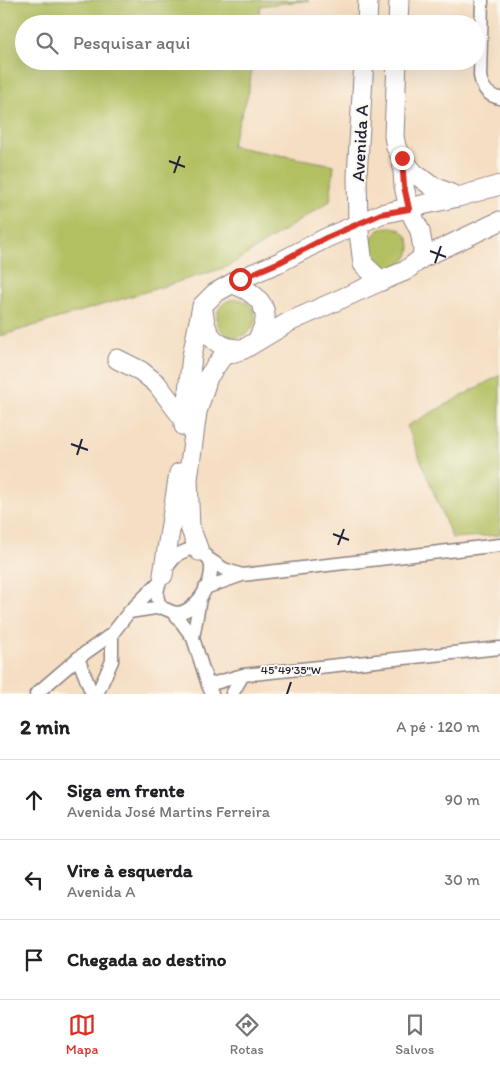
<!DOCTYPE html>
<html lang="pt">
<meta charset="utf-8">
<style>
body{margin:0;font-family:Itim,sans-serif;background:#f6f6f6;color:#202124}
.stop{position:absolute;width:15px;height:15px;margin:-11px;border:4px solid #d93025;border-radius:50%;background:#fff}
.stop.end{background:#d93025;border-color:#fff;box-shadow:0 1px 5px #0008}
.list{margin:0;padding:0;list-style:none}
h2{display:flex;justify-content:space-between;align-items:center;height:65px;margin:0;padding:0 20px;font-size:21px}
h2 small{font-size:16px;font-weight:400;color:#757577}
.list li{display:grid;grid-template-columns:32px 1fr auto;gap:15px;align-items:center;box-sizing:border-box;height:80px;padding:0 20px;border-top:1px solid #e0e0e0}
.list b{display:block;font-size:19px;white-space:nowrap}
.list p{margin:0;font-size:16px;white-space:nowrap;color:#757577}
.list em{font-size:16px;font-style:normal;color:#757577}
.icon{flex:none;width:28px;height:28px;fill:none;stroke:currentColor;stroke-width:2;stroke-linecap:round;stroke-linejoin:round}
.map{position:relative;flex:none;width:500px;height:694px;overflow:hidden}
.search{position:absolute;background:#fff;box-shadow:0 5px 20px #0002;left:15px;right:15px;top:15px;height:55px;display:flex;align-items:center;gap:12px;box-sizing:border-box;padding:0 18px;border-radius:28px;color:#757577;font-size:19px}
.sheet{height:305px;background:#fff}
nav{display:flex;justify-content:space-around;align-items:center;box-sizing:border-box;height:70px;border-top:1px solid #e0e0e0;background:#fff;font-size:14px;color:#757577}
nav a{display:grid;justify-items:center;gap:2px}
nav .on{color:#d93025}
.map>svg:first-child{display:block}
.green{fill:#b3c062;stroke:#6a714e}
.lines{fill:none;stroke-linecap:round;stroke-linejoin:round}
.street-casing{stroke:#8c807f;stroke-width:15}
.secondary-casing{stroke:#8c807f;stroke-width:21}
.street{stroke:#fff;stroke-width:12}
.secondary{stroke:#fff;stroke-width:19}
.route{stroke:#d93025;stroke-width:6}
.ticks{fill:none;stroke:#22223b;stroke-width:2}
.labels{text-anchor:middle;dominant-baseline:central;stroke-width:4;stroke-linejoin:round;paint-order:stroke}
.street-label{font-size:18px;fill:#22223b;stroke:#fbf7ec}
.ticks-label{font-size:12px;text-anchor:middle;fill:#22223b;stroke:#fbf7ec;stroke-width:4;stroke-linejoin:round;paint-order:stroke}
</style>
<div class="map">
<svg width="500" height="694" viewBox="0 0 500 694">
<rect width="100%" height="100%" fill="#fbf7ec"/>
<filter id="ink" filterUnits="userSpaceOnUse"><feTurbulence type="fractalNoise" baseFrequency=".02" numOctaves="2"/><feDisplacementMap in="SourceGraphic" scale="10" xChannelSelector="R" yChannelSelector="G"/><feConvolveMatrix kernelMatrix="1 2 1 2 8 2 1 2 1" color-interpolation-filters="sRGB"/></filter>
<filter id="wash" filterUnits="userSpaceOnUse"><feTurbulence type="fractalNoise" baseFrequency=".0096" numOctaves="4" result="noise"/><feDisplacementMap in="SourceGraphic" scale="20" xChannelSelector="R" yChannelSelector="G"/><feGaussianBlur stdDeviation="1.12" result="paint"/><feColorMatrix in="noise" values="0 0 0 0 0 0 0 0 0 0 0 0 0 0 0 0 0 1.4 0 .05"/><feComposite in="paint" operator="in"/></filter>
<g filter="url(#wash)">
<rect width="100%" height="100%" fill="#f5dec3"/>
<path class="green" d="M 0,0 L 309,0 L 260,6 L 258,24 L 24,24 L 24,61 L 253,61 L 248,95 L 231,146 L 334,165 L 330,201 L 227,267 L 0,336 Z
M370 247a20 20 0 1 1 40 0a20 20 0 1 1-40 0Z
M217 318a19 19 0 1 1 38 0a19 19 0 1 1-38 0Z
M 500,375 L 500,535 L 452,538 L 407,426 Z"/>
</g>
<g filter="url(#ink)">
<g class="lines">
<defs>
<path id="street" d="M 482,0 L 480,76 C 482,87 487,96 500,98
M 190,549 C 197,551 206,553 209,560 C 219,578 191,622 170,611 C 168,610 165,609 163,608 C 148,594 167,563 179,554 C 182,552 186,551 190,549 Z
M 242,575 L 500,545
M 159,582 L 129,612 L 162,607
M 205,588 L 242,575 L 224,569 L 209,559
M 175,614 L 193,638 L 200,599
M 193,638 L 208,685 L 212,694
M 78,658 L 92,694
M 243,675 L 500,648
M 208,685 L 243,675 L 232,694
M 36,694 L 78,658 L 112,634 L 129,612
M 97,694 L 112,661 L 112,634"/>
<path id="secondary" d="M 367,24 L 368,0
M 398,24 L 399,0
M 364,61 L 357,176 L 358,224 L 363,264 L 381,281
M 397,61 L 394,136 L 396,147 L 402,158 L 404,186 L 409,209 L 420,231 L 423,249 L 422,258
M 402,158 L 414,173 L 430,185 L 458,197
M 233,284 C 248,289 267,301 265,319 C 265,326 260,334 257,341
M 202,306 L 215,293 L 240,279 L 280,262 L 326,238 L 381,214 L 458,197 L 500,185
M 203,310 C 204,315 204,321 206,326 C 211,343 225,349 241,349
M 117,359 L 141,371 L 157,384 L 185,421
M 184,426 L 192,356 L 202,306
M 199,551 L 190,527 L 188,479 L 197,412 L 208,377 L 223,356 L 244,349 L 289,322 L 381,281 L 405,271 L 422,258 L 500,221
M 163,575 L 179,473"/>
</defs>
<use href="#street" class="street-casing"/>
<use href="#secondary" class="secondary-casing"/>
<use href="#street" class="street"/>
<use href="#secondary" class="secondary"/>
</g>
</g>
<g class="lines" filter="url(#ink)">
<path class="route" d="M 240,279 L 280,262 L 326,238 L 381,214 L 409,209 L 404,186 L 402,158"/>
</g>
<path class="ticks" d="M 169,161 L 185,167M 174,173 L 180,156M 430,251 L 446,257M 435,263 L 441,246M 71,444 L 88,450M 77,455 L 82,439M 333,534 L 349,540M 338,545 L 344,529M 287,694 L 291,682"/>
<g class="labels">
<g class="street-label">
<text transform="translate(360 143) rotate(-87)">Avenida A</text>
</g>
</g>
<g class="ticks-label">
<text x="291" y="674">45°49'35"W</text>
</g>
</svg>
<div class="stop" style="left:240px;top:279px"></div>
<div class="stop end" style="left:402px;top:158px"></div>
<div class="search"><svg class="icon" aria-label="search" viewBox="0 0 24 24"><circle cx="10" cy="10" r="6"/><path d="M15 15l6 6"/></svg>Pesquisar aqui</div>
</div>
<section class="sheet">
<h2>2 min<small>A pé · 120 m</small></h2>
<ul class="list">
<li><svg class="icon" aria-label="ahead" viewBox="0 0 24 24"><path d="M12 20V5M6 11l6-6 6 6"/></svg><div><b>Siga em frente</b><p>Avenida José Martins Ferreira</p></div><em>90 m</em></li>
<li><svg class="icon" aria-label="left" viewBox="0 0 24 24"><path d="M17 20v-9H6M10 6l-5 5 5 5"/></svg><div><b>Vire à esquerda</b><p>Avenida A</p></div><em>30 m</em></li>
<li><svg class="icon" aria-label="arrive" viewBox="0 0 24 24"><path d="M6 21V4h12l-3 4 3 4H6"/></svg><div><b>Chegada ao destino</b></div></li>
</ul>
</section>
<nav>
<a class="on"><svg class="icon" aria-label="map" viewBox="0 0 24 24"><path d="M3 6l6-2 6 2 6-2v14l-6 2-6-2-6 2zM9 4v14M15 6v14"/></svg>Mapa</a>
<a><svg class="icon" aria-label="directions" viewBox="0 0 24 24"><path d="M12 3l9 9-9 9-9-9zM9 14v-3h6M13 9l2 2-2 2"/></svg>Rotas</a>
<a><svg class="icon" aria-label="saved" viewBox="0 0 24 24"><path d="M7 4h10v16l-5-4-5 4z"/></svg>Salvos</a>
</nav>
